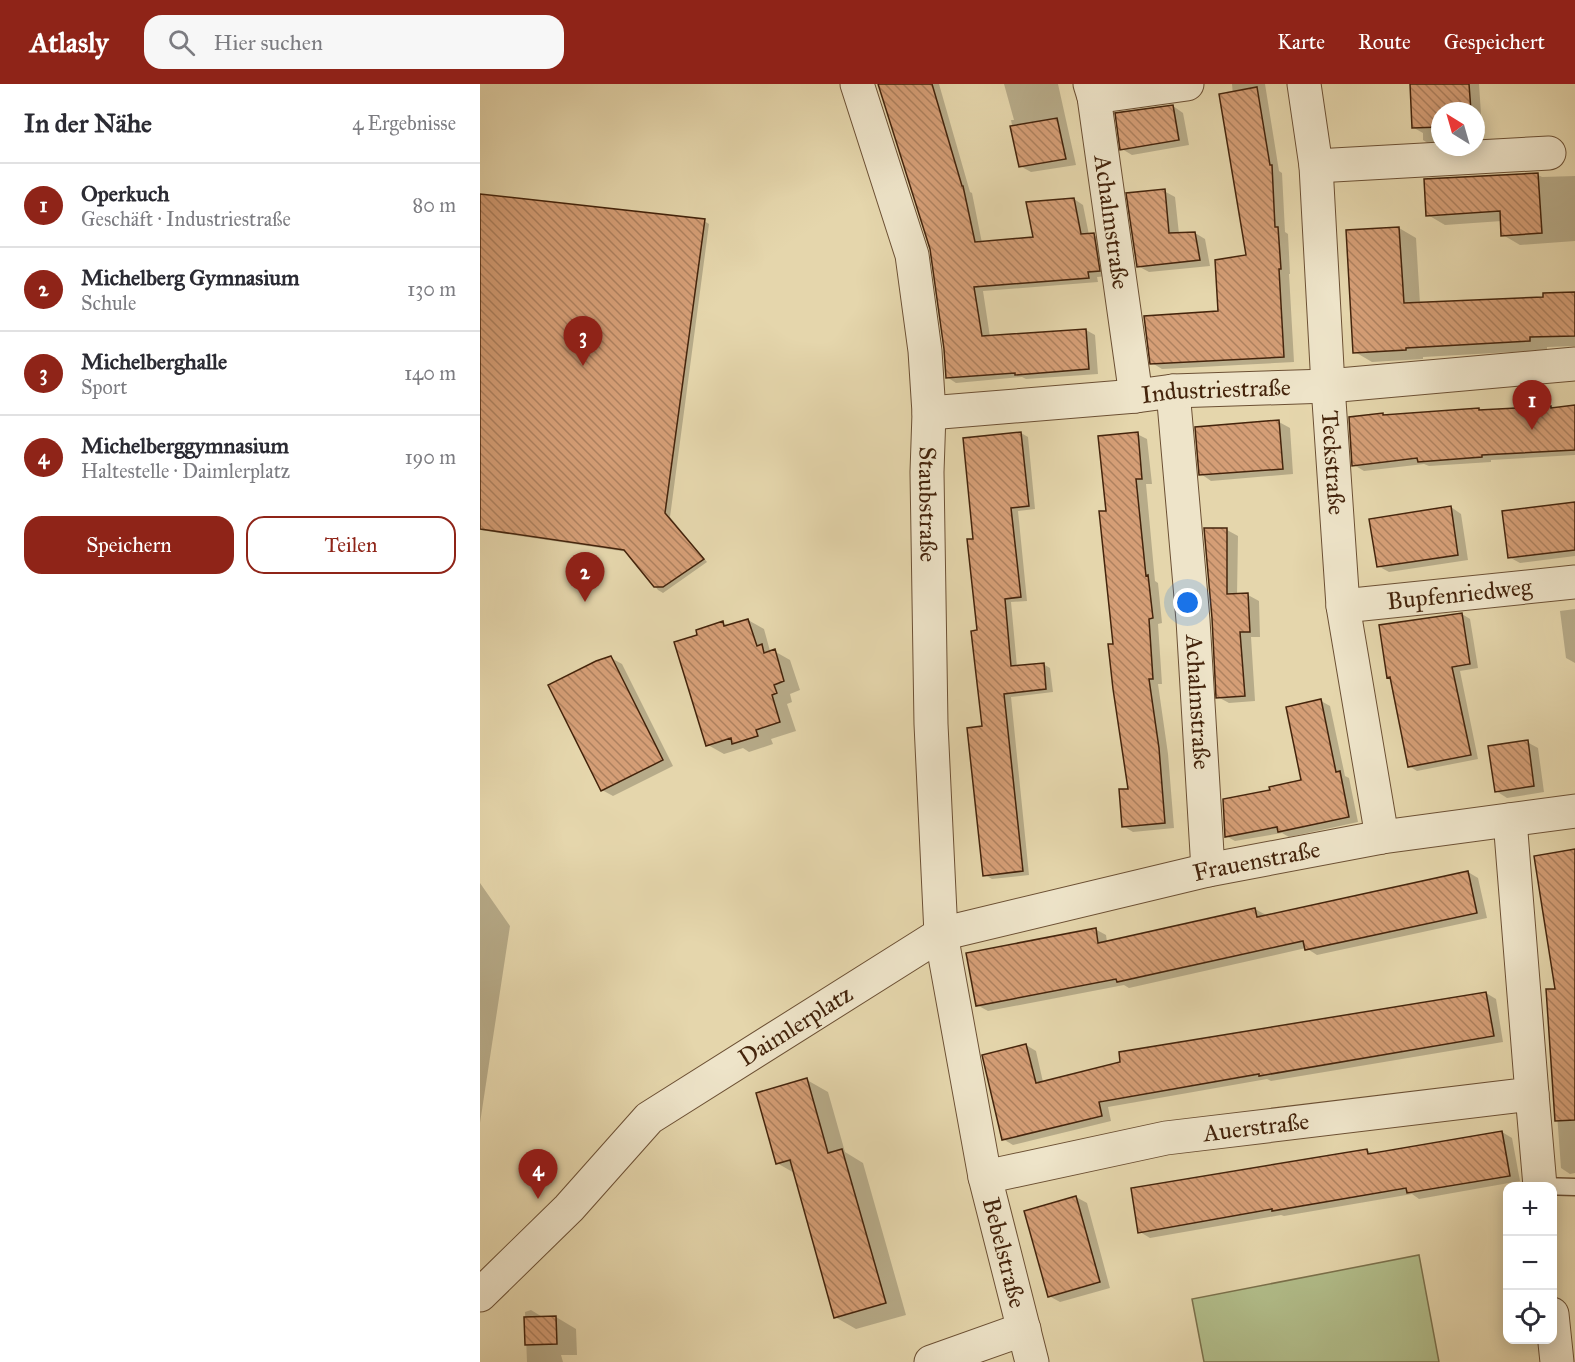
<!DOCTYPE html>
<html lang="de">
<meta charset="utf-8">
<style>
body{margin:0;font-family:"IM FELL Great Primer",serif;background:#f7f7f7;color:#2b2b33}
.controls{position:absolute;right:18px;bottom:18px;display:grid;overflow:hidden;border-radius:12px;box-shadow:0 3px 15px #0003}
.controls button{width:54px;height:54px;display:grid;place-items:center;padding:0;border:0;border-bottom:2px solid #e1e1e2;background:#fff;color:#2b2b33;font:30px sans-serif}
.compass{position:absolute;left:951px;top:18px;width:54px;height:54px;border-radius:50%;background:#fff;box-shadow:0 3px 15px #0003;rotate:323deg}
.you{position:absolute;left:708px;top:519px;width:21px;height:21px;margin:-15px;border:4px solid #fff;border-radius:50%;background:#1a73e8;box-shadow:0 0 0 9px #1a73e833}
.badge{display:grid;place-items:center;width:39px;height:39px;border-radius:50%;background:#8f2418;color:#fff;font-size:20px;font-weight:700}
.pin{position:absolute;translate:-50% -50px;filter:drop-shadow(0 2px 3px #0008)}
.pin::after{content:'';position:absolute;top:32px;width:21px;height:18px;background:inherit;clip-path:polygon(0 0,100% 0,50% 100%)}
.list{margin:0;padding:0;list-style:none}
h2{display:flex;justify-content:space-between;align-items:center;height:78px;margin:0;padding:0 24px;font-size:26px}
h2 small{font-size:20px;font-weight:400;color:#7c7c81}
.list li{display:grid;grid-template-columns:39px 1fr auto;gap:18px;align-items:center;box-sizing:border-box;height:84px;padding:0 24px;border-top:2px solid #e1e1e2}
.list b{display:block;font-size:22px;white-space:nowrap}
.list p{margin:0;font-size:20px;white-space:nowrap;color:#7c7c81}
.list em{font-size:20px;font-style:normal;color:#7c7c81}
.actions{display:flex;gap:12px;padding:18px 24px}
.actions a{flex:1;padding:14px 0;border:2px solid #8f2418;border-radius:18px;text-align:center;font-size:21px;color:#8f2418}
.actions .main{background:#8f2418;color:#fff}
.icon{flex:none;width:33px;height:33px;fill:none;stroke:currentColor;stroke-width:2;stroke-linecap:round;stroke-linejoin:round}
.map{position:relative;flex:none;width:1095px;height:1278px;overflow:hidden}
header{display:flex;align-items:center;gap:36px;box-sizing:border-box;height:84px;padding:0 30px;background:#8f2418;color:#fff}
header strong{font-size:28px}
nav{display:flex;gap:33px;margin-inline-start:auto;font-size:21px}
.search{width:420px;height:54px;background:#f7f7f7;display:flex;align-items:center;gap:15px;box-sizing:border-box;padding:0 21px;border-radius:18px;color:#7c7c81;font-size:22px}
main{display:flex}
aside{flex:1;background:#fff}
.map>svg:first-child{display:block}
.grass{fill:#b2be8b;stroke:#7b714c;stroke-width:1.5}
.shadow{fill:#0003}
.building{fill:url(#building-back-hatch);stroke:#44240c;stroke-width:1.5}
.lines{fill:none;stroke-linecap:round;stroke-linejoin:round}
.lane-casing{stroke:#6c5034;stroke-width:19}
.street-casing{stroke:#6c5034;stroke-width:35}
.lane{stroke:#eee4c9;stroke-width:16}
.street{stroke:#eee4c9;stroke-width:33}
.labels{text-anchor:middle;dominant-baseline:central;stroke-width:4.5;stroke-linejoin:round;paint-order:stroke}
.street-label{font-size:24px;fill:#44240c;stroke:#eee4c9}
</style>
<header>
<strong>Atlasly</strong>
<div class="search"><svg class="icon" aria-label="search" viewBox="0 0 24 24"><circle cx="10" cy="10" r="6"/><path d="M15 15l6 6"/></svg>Hier suchen</div>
<nav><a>Karte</a><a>Route</a><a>Gespeichert</a></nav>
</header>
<main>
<aside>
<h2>In der Nähe<small>4 Ergebnisse</small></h2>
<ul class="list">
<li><span class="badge">1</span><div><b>Operkuch</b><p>Geschäft · Industriestraße</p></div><em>80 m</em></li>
<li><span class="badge">2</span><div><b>Michelberg Gymnasium</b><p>Schule</p></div><em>130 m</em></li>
<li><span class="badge">3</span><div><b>Michelberghalle</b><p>Sport</p></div><em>140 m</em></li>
<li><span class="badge">4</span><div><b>Michelberggymnasium</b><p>Haltestelle · Daimlerplatz</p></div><em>190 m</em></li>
</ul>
<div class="actions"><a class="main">Speichern</a><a>Teilen</a></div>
</aside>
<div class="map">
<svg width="1095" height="1278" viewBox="0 0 1095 1278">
<defs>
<pattern id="building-back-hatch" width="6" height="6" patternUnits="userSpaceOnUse" patternTransform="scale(1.5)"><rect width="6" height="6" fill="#d59e76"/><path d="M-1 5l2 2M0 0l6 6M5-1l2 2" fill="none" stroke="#ae815f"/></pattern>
</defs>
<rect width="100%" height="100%" fill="#e5d6ac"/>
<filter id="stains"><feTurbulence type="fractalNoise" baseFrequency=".00333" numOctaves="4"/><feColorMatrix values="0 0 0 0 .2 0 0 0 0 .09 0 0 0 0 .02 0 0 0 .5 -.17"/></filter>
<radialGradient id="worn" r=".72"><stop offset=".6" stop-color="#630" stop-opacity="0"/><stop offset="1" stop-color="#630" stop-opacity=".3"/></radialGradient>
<path class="grass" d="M 939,1171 L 959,1278 L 724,1278 L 712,1215 Z"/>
<path class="shadow" d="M 400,0 L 459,0 L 490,108 L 492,109 L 502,159 L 555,155 L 594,115 L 603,121 L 609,151 L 614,151 L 623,156 L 628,192 L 617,193 L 618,198 L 503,207 L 510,253 L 606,246 L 615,251 L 618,290 L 546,295 L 542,293 L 476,299 L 467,293 L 465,264 L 451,165 Z
M 524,0 L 578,0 L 596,81 L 551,88 L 540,82 L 531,36 L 534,36 Z
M 752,0 L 785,0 L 799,87 L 802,89 L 805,148 L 808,150 L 810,190 L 809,190 L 814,278 L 682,285 L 672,279 L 740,229 L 767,172 Z
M 931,0 L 999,0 L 1003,60 L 996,60 L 996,27 L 960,27 L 960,62 L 954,63 L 943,56 L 943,49 L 934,44 Z
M 693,22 L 703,29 L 709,61 L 652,71 L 642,65 Z
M 1058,91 L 1062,93 L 1095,92 L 1095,157 L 1040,161 L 1023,151 L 1022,137 L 965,141 L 948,131 Z
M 684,107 L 695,113 L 699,150 L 715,149 L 725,155 L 730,182 L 669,188 L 658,182 Z
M 0,111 L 224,137 L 229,140 L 190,433 L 227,478 L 183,509 L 178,506 L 148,468 L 0,446 Z
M 919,144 L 936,154 L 940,220 L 1064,214 L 1095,209 L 1095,262 L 1067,263 L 1067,266 L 943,273 L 943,275 L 892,278 L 875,268 Z
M 1070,323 L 1073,325 L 1095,323 L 1095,371 L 1011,376 L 1011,378 L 949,382 L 944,380 L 884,387 L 874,381 L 902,330 L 906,332 L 998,325 L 1001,327 Z
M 799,338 L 810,344 L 813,390 L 731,397 L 721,390 Z
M 541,349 L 548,353 L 555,425 L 538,427 L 547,517 L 531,518 L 537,583 L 563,580 L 570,584 L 573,608 L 531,613 L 549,791 L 512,795 L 505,791 L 503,643 L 495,456 Z
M 657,350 L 667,355 L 672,400 L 666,400 L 675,497 L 678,499 L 682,539 L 678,540 L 682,600 L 678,600 L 688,670 L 694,744 L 653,748 L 643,742 L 649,706 L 635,561 L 628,428 Z
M 1095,419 L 1095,472 L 1040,479 L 1029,473 Z
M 971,423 L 981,430 L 988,476 L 909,488 L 898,482 Z
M 747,446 L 758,452 L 757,511 L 768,511 L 779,517 L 780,553 L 771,553 L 775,617 L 749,619 L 738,613 Z
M 1095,525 L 1095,579 L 1086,574 L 1080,527 Z
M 982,530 L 990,535 L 998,584 L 980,587 L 998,675 L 937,687 L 929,682 L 911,594 L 908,593 Z
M 268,536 L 284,545 L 290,567 L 294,567 L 310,576 L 320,606 L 310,610 L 312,618 L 307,620 L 316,647 L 291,655 L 293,660 L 269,668 L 263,664 L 244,670 L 228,661 L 219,552 L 242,539 L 249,542 Z
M 131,574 L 142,580 L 193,682 L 133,712 L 122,706 Z
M 841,617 L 850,622 L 865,692 L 869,694 L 878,738 L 809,753 L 802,749 L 755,757 L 746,752 L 791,707 L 823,697 Z
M 1047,658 L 1058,664 L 1064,708 L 1027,714 L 1016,707 Z
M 1095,767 L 1095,1089 L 1090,1090 L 1081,1084 L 1068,907 L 1077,906 Z
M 988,788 L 998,794 L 1007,834 L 837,871 L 826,864 L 649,904 L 644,901 L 508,927 L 497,921 L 615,845 L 626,851 L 627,858 L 775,825 L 786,831 Z
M 0,799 L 30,842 L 0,1039 Z
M 1006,909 L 1016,915 L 1023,958 L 791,997 L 787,995 L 628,1023 L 631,1037 L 533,1061 L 523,1055 L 546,961 L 556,967 L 563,998 Z
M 327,996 L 348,1008 L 365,1068 L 383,1079 L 426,1231 L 376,1245 L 355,1233 L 316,1090 L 297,1079 Z
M 1022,1048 L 1032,1054 L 1040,1097 L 939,1115 L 932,1110 L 804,1132 L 801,1131 L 670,1154 L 660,1148 L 887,1066 L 895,1071 Z
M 596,1113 L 607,1119 L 630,1204 L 580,1218 L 569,1212 Z
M 51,1226 L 64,1234 L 76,1233 L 96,1245 L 97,1271 L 81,1271 L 83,1278 L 47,1278 L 45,1228 Z"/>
<path class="building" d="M 398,0 L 452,0 L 482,102 L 483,102 L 495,158 L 553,153 L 546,118 L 594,114 L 601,150 L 614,149 L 620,187 L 608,188 L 609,194 L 494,203 L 502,252 L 606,245 L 609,285 L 535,291 L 535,289 L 466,294 L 464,265 L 450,165 Z
M 930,0 L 989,0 L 991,27 L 960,27 L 960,43 L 932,44 Z
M 777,3 L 790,81 L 792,81 L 795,143 L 798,143 L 801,185 L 799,185 L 804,273 L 670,280 L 664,232 L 738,227 L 735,176 L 766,171 L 739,10 Z
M 693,21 L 699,56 L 640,66 L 635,29 Z
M 577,34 L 586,75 L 539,83 L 530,42 Z
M 1058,89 L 1062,149 L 1021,152 L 1020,127 L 946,132 L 944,95 Z
M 685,105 L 689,149 L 715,148 L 720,176 L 657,183 L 646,109 Z
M 0,110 L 225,135 L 185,429 L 224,475 L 183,503 L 174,503 L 144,466 L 0,445 Z
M 919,143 L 924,219 L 1063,213 L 1063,209 L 1095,208 L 1095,252 L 1050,253 L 1050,257 L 926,264 L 926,266 L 873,269 L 866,146 Z
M 1095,321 L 1095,366 L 1002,371 L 1002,373 L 938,378 L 937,374 L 872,382 L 869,333 L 903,329 L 903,331 L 999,324 L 999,326 L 1071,322 L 1071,324 Z
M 799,336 L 803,385 L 719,391 L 715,343 Z
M 541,348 L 549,422 L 531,424 L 541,513 L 525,515 L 531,582 L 564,579 L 566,605 L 524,610 L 543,787 L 503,792 L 487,644 L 502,642 L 491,547 L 497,546 L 487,455 L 493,455 L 483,354 Z
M 658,348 L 662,395 L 656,395 L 666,492 L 668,491 L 673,534 L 669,535 L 673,595 L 669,595 L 679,664 L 685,739 L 642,743 L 639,705 L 648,705 L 633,605 L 628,560 L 633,560 L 619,427 L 626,427 L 618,352 Z
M 1095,418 L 1095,466 L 1028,474 L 1022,427 Z
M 971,422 L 978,471 L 897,483 L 889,435 Z
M 724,444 L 747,444 L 747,510 L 768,509 L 770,548 L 760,548 L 765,612 L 736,614 L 732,534 Z
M 982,529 L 990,580 L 972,583 L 991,671 L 928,683 L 910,593 L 907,594 L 899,541 Z
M 268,535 L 277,562 L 282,560 L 284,569 L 295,565 L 304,597 L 294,601 L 297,609 L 292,611 L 300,638 L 276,646 L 278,652 L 252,660 L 251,654 L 226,662 L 194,558 L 217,551 L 216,546 L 243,537 L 244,542 Z
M 131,572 L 183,676 L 121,707 L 68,601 L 116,577 Z
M 841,615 L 856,688 L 860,687 L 869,733 L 798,748 L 797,743 L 745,753 L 743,715 L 790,706 L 789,703 L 821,696 L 806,623 Z
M 1048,656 L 1054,702 L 1015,708 L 1008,662 Z
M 1095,765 L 1095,1036 L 1075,1037 L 1066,905 L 1075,905 L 1054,772 Z
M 988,787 L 997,829 L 825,866 L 823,857 L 637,898 L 636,895 L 496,922 L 486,869 L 616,844 L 618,859 L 775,824 L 777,833 Z
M 1006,908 L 1014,952 L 779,992 L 779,990 L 619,1018 L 622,1032 L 522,1056 L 502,971 L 546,960 L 556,999 L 640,978 L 639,968 Z
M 327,994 L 348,1069 L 362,1065 L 406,1219 L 354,1234 L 310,1076 L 296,1080 L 276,1009 Z
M 1022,1047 L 1030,1092 L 927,1109 L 926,1104 L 792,1127 L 792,1125 L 658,1149 L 651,1104 L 887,1065 L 888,1070 Z
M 596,1112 L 620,1198 L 568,1213 L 544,1127 Z
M 76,1232 L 77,1260 L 45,1261 L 44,1233 Z"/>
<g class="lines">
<defs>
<path id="lane" d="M 1060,1102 L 1095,1103"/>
<g id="street">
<path id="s1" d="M 377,0 L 432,171 L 445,267 L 449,329 L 447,388 L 451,640 L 461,850 L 505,1093 L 552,1278"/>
<path id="s2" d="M 610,0 L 614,13 L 656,312"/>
<path id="s3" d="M 824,0 L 836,82 L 848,302 L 863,522 L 902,753"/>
<path d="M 614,13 L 707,0"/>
<path d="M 836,82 L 1069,69"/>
<path id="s4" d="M 693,307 L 713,536 L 728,786"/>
<path id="s5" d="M 449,329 L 656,312 L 693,307 L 848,302 L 1095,280"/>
<path id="s6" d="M 863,522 L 1095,498"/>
<path d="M 1052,1010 L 1060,1102"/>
<path id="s7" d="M 505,1093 L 686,1054 L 1052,1010 L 1030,736"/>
<path id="s8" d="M 0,1211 L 89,1124 L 169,1034 L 461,850 L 728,786 L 902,753 L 1095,727"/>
<path d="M 1072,1230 L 1077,1278"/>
<path d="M 451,1278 L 544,1245"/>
</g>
</defs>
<use href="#lane" class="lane-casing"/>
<use href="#street" class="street-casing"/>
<use href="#lane" class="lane"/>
<use href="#street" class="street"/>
</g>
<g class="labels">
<g class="street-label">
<text stroke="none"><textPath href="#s2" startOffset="140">Achalmstraße</textPath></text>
<text stroke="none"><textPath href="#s5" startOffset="288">Industriestraße</textPath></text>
<text stroke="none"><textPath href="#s3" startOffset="380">Teckstraße</textPath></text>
<text stroke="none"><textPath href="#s1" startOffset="430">Staubstraße</textPath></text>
<text stroke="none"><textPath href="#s6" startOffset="117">Bupfenriedweg</textPath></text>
<text stroke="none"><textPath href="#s4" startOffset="312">Achalmstraße</textPath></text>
<text stroke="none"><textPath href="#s8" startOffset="914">Frauenstraße</textPath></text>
<text stroke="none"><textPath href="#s8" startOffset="418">Daimlerplatz</textPath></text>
<text stroke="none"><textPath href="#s7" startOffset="276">Auerstraße</textPath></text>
<text stroke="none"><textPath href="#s1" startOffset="1185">Bebelstraße</textPath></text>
</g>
</g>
<rect width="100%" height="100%" filter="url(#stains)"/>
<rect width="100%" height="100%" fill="url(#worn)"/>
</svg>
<div class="controls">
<button>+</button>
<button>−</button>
<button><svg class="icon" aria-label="locate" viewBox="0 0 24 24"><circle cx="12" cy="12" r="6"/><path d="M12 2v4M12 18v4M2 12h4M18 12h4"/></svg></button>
</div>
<svg class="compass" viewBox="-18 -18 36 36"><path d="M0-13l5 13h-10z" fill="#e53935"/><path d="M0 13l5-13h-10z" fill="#7c7c81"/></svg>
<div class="you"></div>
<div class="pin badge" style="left:1052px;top:346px">1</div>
<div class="pin badge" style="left:105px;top:518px">2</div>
<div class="pin badge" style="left:103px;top:282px">3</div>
<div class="pin badge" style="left:58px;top:1115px">4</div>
</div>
</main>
